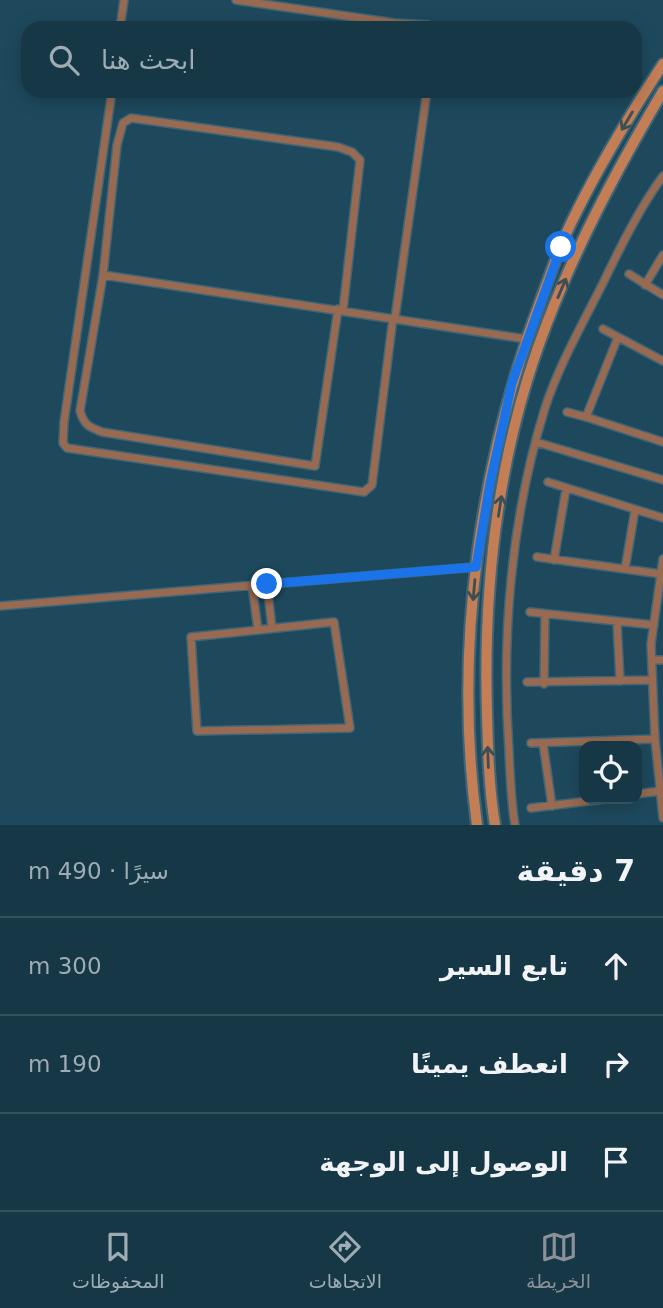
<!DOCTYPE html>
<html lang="ar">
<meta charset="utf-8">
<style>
body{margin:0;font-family:"DejaVu Sans","Noto Sans Arabic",sans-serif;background:#1f3f4d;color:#f1f3f6;direction:rtl}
.controls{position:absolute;right:21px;bottom:21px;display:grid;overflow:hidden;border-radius:14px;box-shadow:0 4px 18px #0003}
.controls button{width:63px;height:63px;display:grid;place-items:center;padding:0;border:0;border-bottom:2px solid #35515f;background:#163746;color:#f1f3f6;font:35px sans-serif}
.stop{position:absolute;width:21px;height:21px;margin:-16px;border:5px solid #1a73e8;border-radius:50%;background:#fff}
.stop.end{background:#1a73e8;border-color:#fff;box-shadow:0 2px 7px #0008}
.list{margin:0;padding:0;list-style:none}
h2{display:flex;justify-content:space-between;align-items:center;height:91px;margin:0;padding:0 28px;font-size:30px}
h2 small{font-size:23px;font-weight:400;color:#9eacb3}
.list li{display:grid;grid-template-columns:46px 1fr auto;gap:21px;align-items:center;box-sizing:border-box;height:98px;padding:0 28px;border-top:2px solid #35515f}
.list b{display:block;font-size:26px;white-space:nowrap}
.list em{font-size:23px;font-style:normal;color:#9eacb3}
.icon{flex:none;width:38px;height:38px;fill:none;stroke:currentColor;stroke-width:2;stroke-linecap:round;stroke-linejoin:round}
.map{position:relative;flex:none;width:663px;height:825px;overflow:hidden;direction:ltr}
.search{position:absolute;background:#163746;box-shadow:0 4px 18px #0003;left:21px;right:21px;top:21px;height:77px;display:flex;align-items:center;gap:18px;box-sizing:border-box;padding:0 24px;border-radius:21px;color:#9eacb3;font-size:26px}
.sheet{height:385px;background:#163746}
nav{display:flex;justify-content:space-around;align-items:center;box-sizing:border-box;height:98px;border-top:2px solid #35515f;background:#163746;font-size:19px;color:#9eacb3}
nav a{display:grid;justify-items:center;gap:4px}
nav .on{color:#8c9099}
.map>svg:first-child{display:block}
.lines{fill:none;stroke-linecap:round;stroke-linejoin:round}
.street-casing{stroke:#3f6678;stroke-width:10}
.secondary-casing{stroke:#3f6678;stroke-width:14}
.street{stroke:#976a51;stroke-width:7}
.secondary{stroke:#c47e55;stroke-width:10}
.oneway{stroke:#3e4e53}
.route{stroke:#1a73e8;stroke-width:9}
</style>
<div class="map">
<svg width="663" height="825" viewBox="0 0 663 825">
<rect width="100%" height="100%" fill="#1e495d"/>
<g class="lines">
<defs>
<path id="street" d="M 236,0 L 395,23 L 428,25 L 433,28
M 120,28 L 124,0
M 112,91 L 64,422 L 63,443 L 67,448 L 364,492 L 372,485 L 393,318
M 629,274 L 663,295
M 103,275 L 526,339
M 645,285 L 663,255
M 338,309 L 315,466 L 102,432 C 89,427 84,425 80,411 L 103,275 L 117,145 L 123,123 L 131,118 L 338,147 L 352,152 L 360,160 L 343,310
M 395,318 L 427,91
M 603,329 L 663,361
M 618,337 L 586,417 L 663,442
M 567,412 L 586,417
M 536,442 L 663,480
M 548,482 L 663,518
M 537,557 L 661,574
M 663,559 L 651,644 L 655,739 L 663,818
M 554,560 L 566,489
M 625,569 L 635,510
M 267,584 L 272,628
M 252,585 L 258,630
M 0,606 L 476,567
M 530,612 L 654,625
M 334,622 L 350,728 L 197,731 L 191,637 Z
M 617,622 L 620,681
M 652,660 L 663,660
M 527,682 L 652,680
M 544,684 L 545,615
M 531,743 L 655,739
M 543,743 L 552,806
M 637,794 L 660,791
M 531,808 L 605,799
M 515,825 C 511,801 510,776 509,751 C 501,637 511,518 545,408 C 559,365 583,323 603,283 C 620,248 640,207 663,176"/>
<path id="secondary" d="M 477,825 C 453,647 480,460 543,294 C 553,267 562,240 575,215 C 601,162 631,113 663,64
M 495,825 C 489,788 488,752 487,714 C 483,583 499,446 547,323 C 578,242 619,166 663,91"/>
</defs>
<use href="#street" class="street-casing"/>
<use href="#secondary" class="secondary-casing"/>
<use href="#street" class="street"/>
<use href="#secondary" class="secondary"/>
</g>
<defs><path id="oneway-shaft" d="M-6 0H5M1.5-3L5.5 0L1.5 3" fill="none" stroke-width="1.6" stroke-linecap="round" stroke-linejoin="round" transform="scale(1.75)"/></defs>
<g class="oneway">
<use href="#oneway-shaft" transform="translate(627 121) rotate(121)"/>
<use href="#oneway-shaft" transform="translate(562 288) rotate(-67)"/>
<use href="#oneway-shaft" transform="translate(500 506) rotate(-81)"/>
<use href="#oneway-shaft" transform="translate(474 590) rotate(95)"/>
<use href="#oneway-shaft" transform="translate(488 757) rotate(-92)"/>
</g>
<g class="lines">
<path class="route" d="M 267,584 L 476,567 L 490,483 L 512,383 L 561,247"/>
</g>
</svg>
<div class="controls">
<button><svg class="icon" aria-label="locate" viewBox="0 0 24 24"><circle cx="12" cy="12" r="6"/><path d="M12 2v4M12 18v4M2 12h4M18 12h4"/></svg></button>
</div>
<div class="stop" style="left:561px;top:247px"></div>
<div class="stop end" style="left:267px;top:584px"></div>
<div class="search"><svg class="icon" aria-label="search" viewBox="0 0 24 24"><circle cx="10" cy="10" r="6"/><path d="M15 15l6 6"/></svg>ابحث هنا</div>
</div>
<section class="sheet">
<h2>7 دقيقة<small>سيرًا · 490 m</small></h2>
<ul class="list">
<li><svg class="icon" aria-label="ahead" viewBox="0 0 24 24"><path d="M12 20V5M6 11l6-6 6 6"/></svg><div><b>تابع السير</b></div><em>300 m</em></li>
<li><svg class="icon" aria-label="right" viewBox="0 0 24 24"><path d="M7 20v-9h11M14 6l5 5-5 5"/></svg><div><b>انعطف يمينًا</b></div><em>190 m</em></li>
<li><svg class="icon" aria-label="arrive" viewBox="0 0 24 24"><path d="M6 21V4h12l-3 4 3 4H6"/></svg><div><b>الوصول إلى الوجهة</b></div></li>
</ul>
</section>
<nav>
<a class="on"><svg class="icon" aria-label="map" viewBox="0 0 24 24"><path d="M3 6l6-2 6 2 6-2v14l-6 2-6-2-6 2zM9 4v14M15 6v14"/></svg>الخريطة</a>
<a><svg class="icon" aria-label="directions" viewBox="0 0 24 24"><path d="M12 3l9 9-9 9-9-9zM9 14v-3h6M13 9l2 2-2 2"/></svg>الاتجاهات</a>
<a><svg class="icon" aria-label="saved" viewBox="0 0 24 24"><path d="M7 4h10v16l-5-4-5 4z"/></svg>المحفوظات</a>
</nav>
